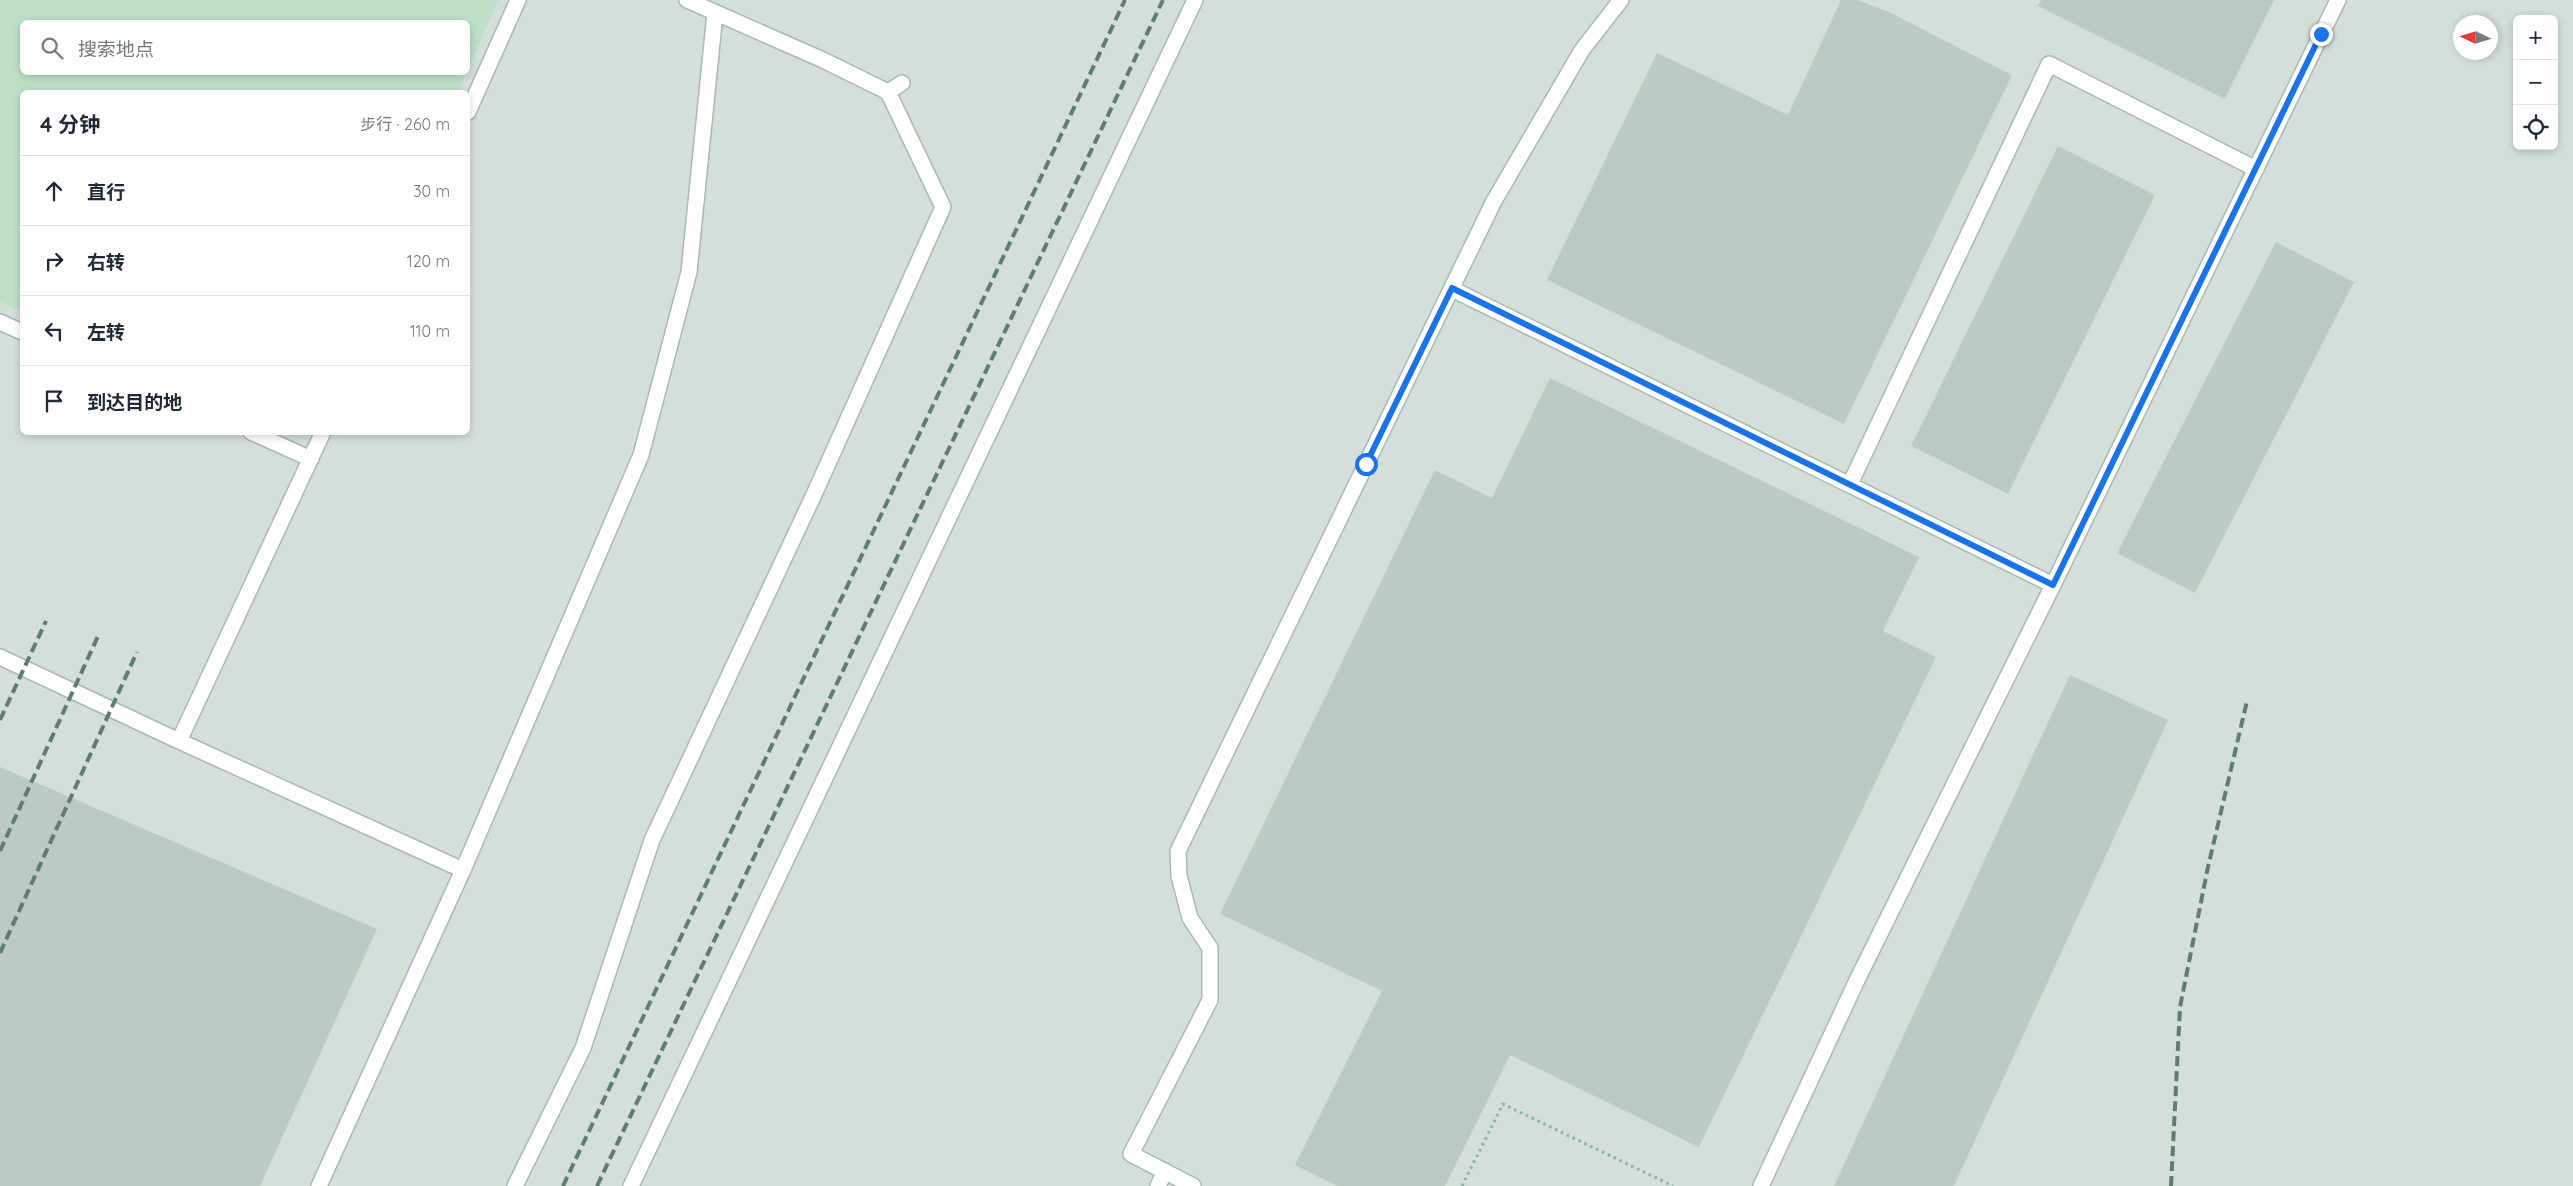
<!DOCTYPE html>
<html lang="zh">
<meta charset="utf-8">
<style>
body{margin:0;font-family:Quicksand,"Noto Sans SC",sans-serif;background:#f6f6f7;color:#1f2937}
.controls{position:absolute;right:15px;top:15px;display:grid;overflow:hidden;border-radius:8px;box-shadow:0 2px 8px #0003}
.controls button{width:45px;height:45px;display:grid;place-items:center;padding:0;border:0;border-bottom:1px solid #e0e1e3;background:#fff;color:#1f2937;font:25px sans-serif}
.compass{position:absolute;left:2453px;top:15px;width:45px;height:45px;border-radius:50%;background:#fff;box-shadow:0 2px 8px #0003;rotate:274deg}
.stop{position:absolute;width:15px;height:15px;margin:-11px;border:4px solid #1a73e8;border-radius:50%;background:#fff}
.stop.end{background:#1a73e8;border-color:#fff;box-shadow:0 1px 5px #0008}
.list{margin:0;padding:0;list-style:none}
h2{display:flex;justify-content:space-between;align-items:center;height:65px;margin:0;padding:0 20px;font-size:21px}
h2 small{font-size:16px;font-weight:400;color:#747a83}
.list li{display:grid;grid-template-columns:32px 1fr auto;gap:15px;align-items:center;box-sizing:border-box;height:70px;padding:0 20px;border-top:1px solid #e0e1e3}
.list b{display:block;font-size:19px;white-space:nowrap}
.list em{font-size:16px;font-style:normal;color:#747a83}
.icon{flex:none;width:28px;height:28px;fill:none;stroke:currentColor;stroke-width:2;stroke-linecap:round;stroke-linejoin:round}
.map{position:relative;flex:none;width:2573px;height:1186px;overflow:hidden}
.search{position:absolute;background:#fff;box-shadow:0 2px 8px #0003;left:20px;top:20px;width:450px;height:55px;display:flex;align-items:center;gap:12px;box-sizing:border-box;padding:0 18px;border-radius:8px;color:#747a83;font-size:19px}
.panel{position:absolute;background:#fff;box-shadow:0 2px 8px #0003;left:20px;top:90px;width:450px;height:345px;border-radius:8px}
.map>svg:first-child{display:block}
.built{fill:#d4dfda;fill-rule:evenodd}
.green{fill:#bfe0c8}
.building{fill:#bbcac4}
.lines{fill:none;stroke-linecap:round;stroke-linejoin:round}
.lane-casing{stroke:#a8b8b2;stroke-width:18}
.path{stroke:#86b3a5;stroke-width:3;stroke-dasharray:2.5 4;stroke-linecap:butt}
.lane{stroke:#fff;stroke-width:15}
.rail{stroke:#5f7d75;stroke-width:4;stroke-dasharray:10 5;stroke-linecap:butt}
.route{stroke:#1a73e8;stroke-width:6}
</style>
<div class="map">
<svg width="2573" height="1186" viewBox="0 0 2573 1186">
<rect width="100%" height="100%" fill="#e6efeb"/>
<path class="built" d="M 0,0 L 2573,0 L 2573,1186 L 0,1186 ZM 2517,19 L 2554,19 L 2554,146 L 2517,146 ZM 22,22 L 468,22 L 468,72 L 22,72 ZM 2460,22 L 2490,22 L 2490,52 L 2460,52 ZM 22,92 L 468,92 L 468,432 L 22,432 Z"/>
<path class="green" d="M 0,0 L 498,0 L 468,70 L 468,22 L 22,22 L 22,72 L 466,73 L 458,92 L 22,92 L 22,312 L 0,302 Z"/>
<path class="building" d="M 1841,0 L 1857,0 L 1887,11 L 2012,75 L 1844,424 L 1547,280 L 1657,53 L 1788,115 Z
M 2041,0 L 2274,0 L 2225,99 L 2038,6 Z
M 2058,146 L 2155,195 L 2008,494 L 1911,446 Z
M 2276,242 L 2354,282 L 2195,593 L 2117,553 Z
M 1550,378 L 1919,557 L 1883,631 L 1936,657 L 1699,1147 L 1510,1055 L 1445,1186 L 1337,1186 L 1295,1165 L 1382,991 L 1220,914 L 1435,470 L 1492,498 Z
M 2070,675 L 2168,720 L 1954,1186 L 1834,1186 Z
M 0,767 L 377,929 L 260,1186 L 0,1186 Z"/>
<g class="lines">
<defs>
<path id="lane" d="M 687,0 L 823,60 L 888,92 L 902,83
M 468,112 L 518,0
M 1452,289 L 2053,585
M 0,322 L 22,332
M 251,432 L 311,459
M 323,432 L 179,741 L 463,870
M 1850,484 L 2049,64 L 2256,169
M 0,657 L 179,741
M 319,1186 L 463,870 L 641,455 L 689,272 L 715,13
M 515,1186 L 583,1048 L 652,840 L 817,488 L 943,207 L 888,92
M 631,1186 L 1195,0
M 1158,1186 L 1165,1171
M 1193,1186 L 1131,1154 L 1210,1000 L 1210,948 L 1190,918 L 1179,876 L 1178,851 L 1494,201 L 1582,50 L 1621,0
M 1761,1186 L 1858,978 L 2053,585 L 2338,0"/>
</defs>
<use href="#lane" class="lane-casing"/>
<path class="path" d="M 1462,1186 L 1503,1104 L 1673,1186"/>
<use href="#lane" class="lane"/>
<path class="rail" d="M 0,720 L 46,621
M 0,851 L 99,634
M 0,953 L 137,652
M 563,1186 L 1125,0
M 597,1186 L 1163,0
M 2171,1186 L 2180,1007 L 2208,867 L 2247,701"/>
</g>
<g class="lines">
<path class="route" d="M 1366,464 L 1452,288 L 2053,585 L 2321,34"/>
</g>
</svg>
<div class="controls">
<button>+</button>
<button>−</button>
<button><svg class="icon" aria-label="locate" viewBox="0 0 24 24"><circle cx="12" cy="12" r="6"/><path d="M12 2v4M12 18v4M2 12h4M18 12h4"/></svg></button>
</div>
<svg class="compass" viewBox="-18 -18 36 36"><path d="M0-13l5 13h-10z" fill="#e53935"/><path d="M0 13l5-13h-10z" fill="#747a83"/></svg>
<div class="stop" style="left:1366px;top:464px"></div>
<div class="stop end" style="left:2321px;top:34px"></div>
<div class="search"><svg class="icon" aria-label="search" viewBox="0 0 24 24"><circle cx="10" cy="10" r="6"/><path d="M15 15l6 6"/></svg>搜索地点</div>
<section class="panel">
<h2>4 分钟<small>步行 · 260 m</small></h2>
<ul class="list">
<li><svg class="icon" aria-label="ahead" viewBox="0 0 24 24"><path d="M12 20V5M6 11l6-6 6 6"/></svg><div><b>直行</b></div><em>30 m</em></li>
<li><svg class="icon" aria-label="right" viewBox="0 0 24 24"><path d="M7 20v-9h11M14 6l5 5-5 5"/></svg><div><b>右转</b></div><em>120 m</em></li>
<li><svg class="icon" aria-label="left" viewBox="0 0 24 24"><path d="M17 20v-9H6M10 6l-5 5 5 5"/></svg><div><b>左转</b></div><em>110 m</em></li>
<li><svg class="icon" aria-label="arrive" viewBox="0 0 24 24"><path d="M6 21V4h12l-3 4 3 4H6"/></svg><div><b>到达目的地</b></div></li>
</ul>
</section>
</div>
